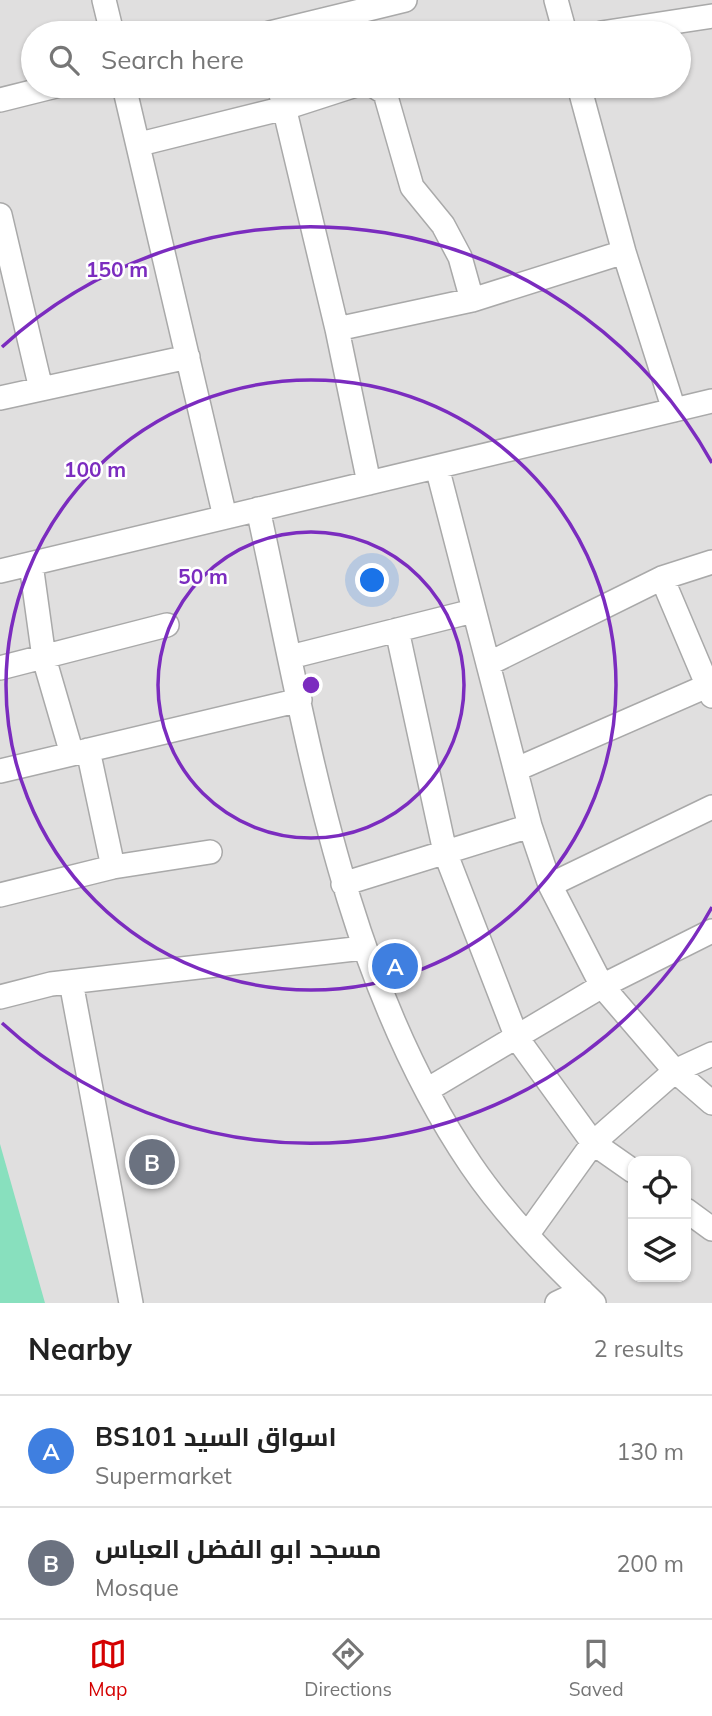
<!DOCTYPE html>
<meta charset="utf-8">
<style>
body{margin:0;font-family:Mulish,Cairo,sans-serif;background:#f6f6f6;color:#222}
.controls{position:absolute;right:21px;bottom:21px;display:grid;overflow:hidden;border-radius:14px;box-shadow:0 2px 5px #0004}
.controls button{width:63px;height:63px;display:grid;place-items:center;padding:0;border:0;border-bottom:2px solid #e0e0e0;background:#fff;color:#222;font:35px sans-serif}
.you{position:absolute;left:373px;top:581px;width:24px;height:24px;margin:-18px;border:5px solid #fff;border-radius:50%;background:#1a73e8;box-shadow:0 0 0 10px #1a73e833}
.badge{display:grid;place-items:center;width:46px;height:46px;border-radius:50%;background:#d40000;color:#fff;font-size:23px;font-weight:700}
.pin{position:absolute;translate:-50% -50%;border:4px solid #fff;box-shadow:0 2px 7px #0006}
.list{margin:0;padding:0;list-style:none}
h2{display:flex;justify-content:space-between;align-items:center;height:91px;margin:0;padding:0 28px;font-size:30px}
h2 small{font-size:23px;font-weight:400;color:#767676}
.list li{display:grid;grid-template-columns:46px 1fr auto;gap:21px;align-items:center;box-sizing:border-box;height:112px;padding:0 28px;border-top:2px solid #e0e0e0}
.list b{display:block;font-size:26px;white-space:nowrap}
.list p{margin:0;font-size:23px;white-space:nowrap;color:#767676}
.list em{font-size:23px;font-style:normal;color:#767676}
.icon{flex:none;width:38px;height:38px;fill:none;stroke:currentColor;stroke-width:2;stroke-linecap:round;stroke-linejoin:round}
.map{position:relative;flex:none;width:712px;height:1303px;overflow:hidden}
.search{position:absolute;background:#fff;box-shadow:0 2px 5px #0004;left:21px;right:21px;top:21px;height:77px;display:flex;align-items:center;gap:18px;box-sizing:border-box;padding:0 24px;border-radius:38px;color:#767676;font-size:26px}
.sheet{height:315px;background:#fff}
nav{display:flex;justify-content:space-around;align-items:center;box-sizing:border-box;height:98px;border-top:2px solid #e0e0e0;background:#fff;font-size:19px;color:#767676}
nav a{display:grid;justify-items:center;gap:4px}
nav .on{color:#d40000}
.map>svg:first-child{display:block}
.residential{fill:#e0dfdf;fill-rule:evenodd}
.pitch{fill:#88e0be}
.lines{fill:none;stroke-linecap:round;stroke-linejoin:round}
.minor-casing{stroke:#a9a9a9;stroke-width:26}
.minor{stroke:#fff;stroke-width:23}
.ring{fill:none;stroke:#7b2cbf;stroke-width:3.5}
.centre{fill:#7b2cbf;stroke:#fff;stroke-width:3.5}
.ring-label{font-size:21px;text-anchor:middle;font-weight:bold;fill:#7b2cbf;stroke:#fff;stroke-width:5;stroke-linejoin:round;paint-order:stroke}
</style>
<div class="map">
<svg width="712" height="1303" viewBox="0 0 712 1303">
<rect width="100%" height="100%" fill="#f2efe9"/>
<path class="residential" d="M 0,0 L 712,0 L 712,1303 L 0,1303 ZM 33,33 L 679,33 L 679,86 L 33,86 ZM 633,1161 L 686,1161 L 686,1277 L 633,1277 Z"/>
<path class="pitch" d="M 0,1144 L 45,1303 L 0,1303 Z"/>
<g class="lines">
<defs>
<path id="minor" d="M 104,0 L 112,33
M 556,0 L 565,33
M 270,33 L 405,0
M 601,33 L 712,16
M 124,86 L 225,517
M 279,86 L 337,329 L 369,483
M 374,86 L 385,93 L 412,187 L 443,225 L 460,257 L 472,300
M 579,86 L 624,252 L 674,410
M 0,100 L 56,86
M 140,144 L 285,108 L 353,86
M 0,215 L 41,389
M 337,329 L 472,300 L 624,252
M 0,398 L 188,357
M 437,467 L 530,826 L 550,885 L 602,986 L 675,1071 L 712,1103
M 258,509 C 307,731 341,973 471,1165 C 505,1215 550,1261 594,1303
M 31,564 L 44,658 L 72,754
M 0,571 L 712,401
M 662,578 L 712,696
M 397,630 L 445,852 L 517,1038 L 593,1143 L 633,1171
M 290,657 L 473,611
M 488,664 L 662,578 L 712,562
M 0,668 L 167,625
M 88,750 L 113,867
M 517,769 L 707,686
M 0,771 L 300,700
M 343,884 L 530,826
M 550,885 L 712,807
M 0,895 L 113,867 L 210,852
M 71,982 L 131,1303
M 0,997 L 51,984 L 363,948
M 427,1090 L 602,986 L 712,931
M 686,1210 L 712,1229
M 527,1235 L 593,1143 L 675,1071 L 712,1054
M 557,1303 L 582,1291"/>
</defs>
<use href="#minor" class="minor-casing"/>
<use href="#minor" class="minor"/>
</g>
<g class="ring">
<circle cx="311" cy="685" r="153"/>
<circle cx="311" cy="685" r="305"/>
<path d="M712 907A458 458 0 0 1 2 1023M2 347A458 458 0 0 1 712 463"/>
</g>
<circle cx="311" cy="685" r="10" class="centre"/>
<g class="ring-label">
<text x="117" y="277">150 m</text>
<text x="95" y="477">100 m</text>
<text x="203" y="584">50 m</text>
</g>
</svg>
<div class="controls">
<button><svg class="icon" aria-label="locate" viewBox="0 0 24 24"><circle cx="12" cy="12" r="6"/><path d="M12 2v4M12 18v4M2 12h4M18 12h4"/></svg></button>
<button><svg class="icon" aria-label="layers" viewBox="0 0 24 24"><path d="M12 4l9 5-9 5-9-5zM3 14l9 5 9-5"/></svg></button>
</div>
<div class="you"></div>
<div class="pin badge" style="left:395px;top:966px;background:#3f7fe0">A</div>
<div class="pin badge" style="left:152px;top:1162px;background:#6b7280">B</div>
<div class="search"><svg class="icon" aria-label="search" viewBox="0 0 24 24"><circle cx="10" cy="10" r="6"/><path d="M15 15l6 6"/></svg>Search here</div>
</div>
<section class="sheet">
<h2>Nearby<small>2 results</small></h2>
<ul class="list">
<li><span class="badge" style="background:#3f7fe0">A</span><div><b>BS101 اسواق السيد</b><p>Supermarket</p></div><em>130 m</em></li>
<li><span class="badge" style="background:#6b7280">B</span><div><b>مسجد ابو الفضل العباس</b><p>Mosque</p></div><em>200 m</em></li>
</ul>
</section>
<nav>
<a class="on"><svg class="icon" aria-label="map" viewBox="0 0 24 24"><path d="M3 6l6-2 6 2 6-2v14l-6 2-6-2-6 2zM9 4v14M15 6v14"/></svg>Map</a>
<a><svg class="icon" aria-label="directions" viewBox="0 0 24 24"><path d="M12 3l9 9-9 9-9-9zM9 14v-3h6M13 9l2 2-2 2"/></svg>Directions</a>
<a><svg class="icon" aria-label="saved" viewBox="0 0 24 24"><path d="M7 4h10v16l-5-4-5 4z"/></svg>Saved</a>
</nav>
